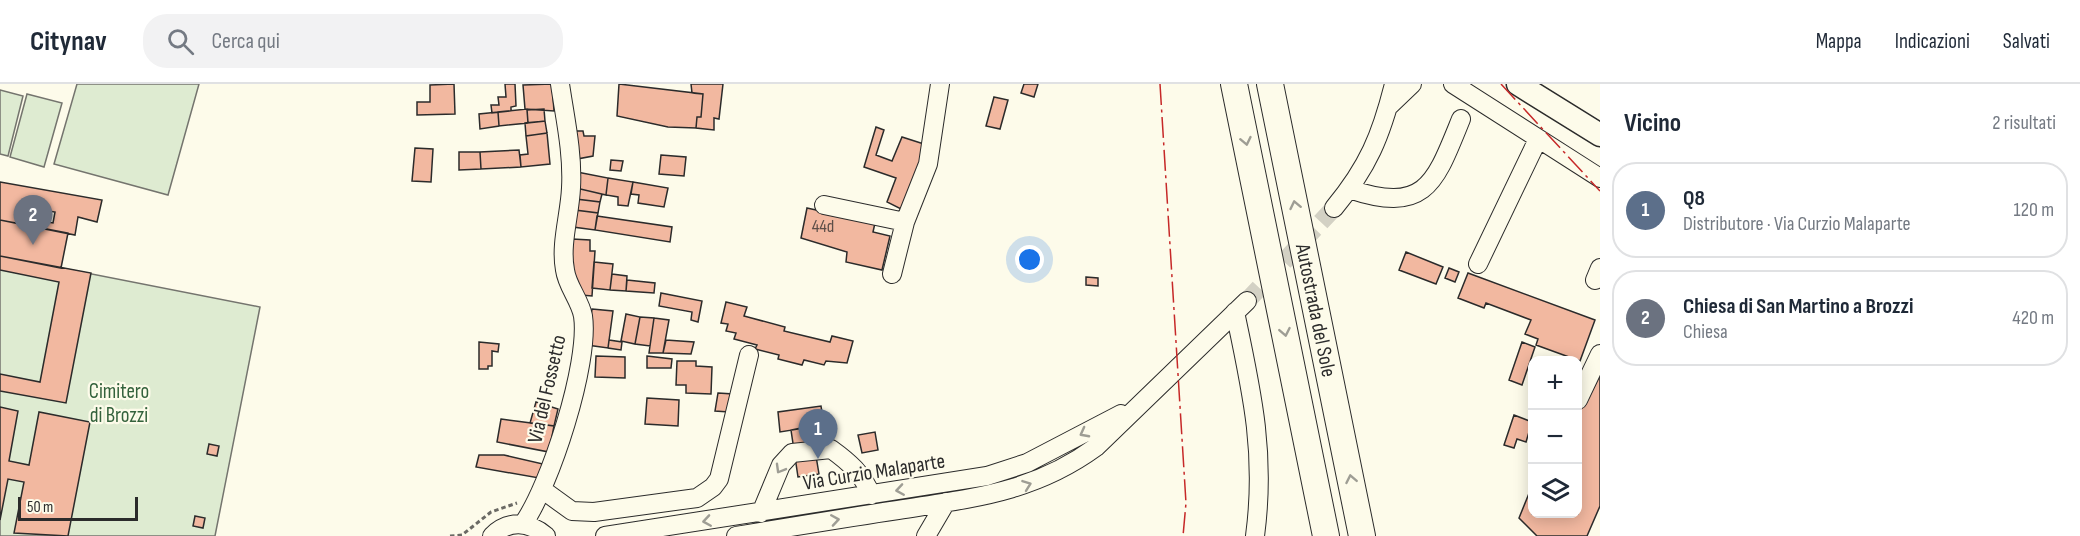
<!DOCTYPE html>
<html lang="it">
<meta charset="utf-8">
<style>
body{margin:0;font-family:"Sofia Sans Condensed",sans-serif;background:#f2f2f3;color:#1f2937}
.controls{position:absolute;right:18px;bottom:18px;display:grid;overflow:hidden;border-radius:12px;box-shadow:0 3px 15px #0003}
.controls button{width:54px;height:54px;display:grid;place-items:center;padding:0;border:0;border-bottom:2px solid #e0e1e3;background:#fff;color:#1f2937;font:30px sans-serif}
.scale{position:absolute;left:18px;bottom:15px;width:120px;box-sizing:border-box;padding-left:6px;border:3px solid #2b2b2b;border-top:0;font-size:16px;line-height:21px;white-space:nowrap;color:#2b2b2b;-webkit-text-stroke:4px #fdfbea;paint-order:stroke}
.you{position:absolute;left:1030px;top:176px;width:21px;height:21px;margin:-15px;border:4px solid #fff;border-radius:50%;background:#1a73e8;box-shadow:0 0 0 9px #1a73e833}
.badge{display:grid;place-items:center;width:39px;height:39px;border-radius:50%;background:#7c3aed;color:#fff;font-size:20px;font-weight:700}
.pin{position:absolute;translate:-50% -50px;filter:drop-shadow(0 2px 3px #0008)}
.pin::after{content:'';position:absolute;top:32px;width:21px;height:18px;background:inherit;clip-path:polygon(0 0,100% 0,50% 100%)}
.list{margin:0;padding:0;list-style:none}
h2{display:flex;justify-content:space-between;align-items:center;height:78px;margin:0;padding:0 24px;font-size:26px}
h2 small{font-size:20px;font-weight:400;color:#747a83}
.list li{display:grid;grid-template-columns:39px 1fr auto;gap:18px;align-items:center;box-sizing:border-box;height:96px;margin:0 12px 12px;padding:0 12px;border:2px solid #e0e1e3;border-radius:24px}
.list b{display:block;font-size:22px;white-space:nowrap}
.list p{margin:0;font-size:20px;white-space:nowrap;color:#747a83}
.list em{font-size:20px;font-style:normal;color:#747a83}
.icon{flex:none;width:33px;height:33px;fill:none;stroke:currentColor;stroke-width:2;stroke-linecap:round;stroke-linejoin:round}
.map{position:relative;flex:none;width:1600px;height:452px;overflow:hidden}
header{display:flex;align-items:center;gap:36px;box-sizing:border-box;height:84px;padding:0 30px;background:#fff;border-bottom:2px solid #e0e1e3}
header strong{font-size:28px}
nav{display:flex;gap:33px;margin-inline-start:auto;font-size:21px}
.search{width:420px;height:54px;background:#f2f2f3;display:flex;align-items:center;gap:15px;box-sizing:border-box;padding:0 21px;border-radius:24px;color:#747a83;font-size:22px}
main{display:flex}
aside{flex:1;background:#fff}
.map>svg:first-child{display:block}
.green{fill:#deebd1;stroke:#74746e;stroke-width:1.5}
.building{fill:#f2b8a0;stroke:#2b2b2b;stroke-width:1.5;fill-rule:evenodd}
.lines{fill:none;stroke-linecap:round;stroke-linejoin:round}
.minor-tunnel{stroke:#d3d1c4;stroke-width:18;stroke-dasharray:18 9;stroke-linecap:butt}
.minor-casing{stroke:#2b2b2b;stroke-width:20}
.major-casing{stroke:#2b2b2b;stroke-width:25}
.highway-casing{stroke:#2b2b2b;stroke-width:28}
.path{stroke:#6a6964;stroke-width:3;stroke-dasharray:4.5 3;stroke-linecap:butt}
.minor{stroke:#fdfbea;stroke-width:18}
.major{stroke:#fdfbea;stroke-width:22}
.highway{stroke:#fdfbea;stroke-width:26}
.power{stroke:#c62828;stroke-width:1.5;stroke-dasharray:21 4.5 3 4.5;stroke-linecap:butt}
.oneway{stroke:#9e9d94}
.labels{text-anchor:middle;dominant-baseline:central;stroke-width:4.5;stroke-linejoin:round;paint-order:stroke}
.number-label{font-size:18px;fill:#5d4e48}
.street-label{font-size:21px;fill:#2b2b2b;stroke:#fdfbea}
.park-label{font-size:21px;fill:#34623c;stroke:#fdfbea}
</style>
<header>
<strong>Citynav</strong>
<div class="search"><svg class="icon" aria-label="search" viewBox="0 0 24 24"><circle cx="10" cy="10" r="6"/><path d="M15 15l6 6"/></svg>Cerca qui</div>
<nav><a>Mappa</a><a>Indicazioni</a><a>Salvati</a></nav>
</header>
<main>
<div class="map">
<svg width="1600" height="452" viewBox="0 0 1600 452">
<rect width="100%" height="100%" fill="#fdfbea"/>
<path class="green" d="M 77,0 L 199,0 L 168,111 L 54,80 Z
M 0,6 L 23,12 L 8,72 L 0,70 Z
M 27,10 L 62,19 L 44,83 L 10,73 Z
M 0,172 L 260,223 L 215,452 L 0,452 Z"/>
<path class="building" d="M 454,0 L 455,30 L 417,31 L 417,18 L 430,18 L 430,1 Z
M 505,0 L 515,0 L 516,22 L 511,23 L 511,27 L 492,29 L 491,21 L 499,21 L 498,13 L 506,13 Z
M 552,0 L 554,27 L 525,25 L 523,1 Z
M 619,0 L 703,10 L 701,33 L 697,33 L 696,44 L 668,43 L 617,32 Z
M 691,0 L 723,0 L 719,35 L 714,34 L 714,46 L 696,44 L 697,33 L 701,33 L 703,10 L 692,9 Z
M 1024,0 L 1038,0 L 1034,13 L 1021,9 Z
M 994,13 L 1008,16 L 1000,45 L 986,42 Z
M 527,25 L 528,39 L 499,42 L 498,28 Z
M 544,25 L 545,37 L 528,39 L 527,26 Z
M 498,28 L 499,42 L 480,45 L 479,30 Z
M 545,37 L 547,49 L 526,52 L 525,39 Z
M 876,43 L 884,46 L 876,71 L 892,77 L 902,53 L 927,61 L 903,126 L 887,118 L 896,94 L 864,83 Z
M 573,47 L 583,47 L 584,52 L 595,52 L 593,72 L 577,75 Z
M 547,49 L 550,80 L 521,83 L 520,71 L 528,70 L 526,52 Z
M 415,64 L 433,65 L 431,98 L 412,97 Z
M 519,66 L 521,83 L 481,85 L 480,68 Z
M 459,68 L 480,68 L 481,85 L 459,86 Z
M 661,71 L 686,73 L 684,92 L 659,90 Z
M 611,76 L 623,77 L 621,87 L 610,86 Z
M 577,88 L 608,94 L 606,111 L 576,104 Z
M 608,94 L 633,98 L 628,122 L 618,121 L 618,113 L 606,111 Z
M 0,98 L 102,116 L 97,138 L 78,133 L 75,151 L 0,136 ZM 31,124 L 55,128 L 53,139 L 29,135 Z
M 633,98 L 668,104 L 664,123 L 638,119 L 639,111 L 631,110 Z
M 576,104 L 602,110 L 600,118 L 576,115 Z
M 576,115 L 600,118 L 598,129 L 575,126 Z
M 807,124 L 875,139 L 873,148 L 890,152 L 882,186 L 846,178 L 847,168 L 801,154 Z
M 575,126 L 598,129 L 595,146 L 573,143 Z
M 597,132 L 672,143 L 670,158 L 595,146 Z
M 0,136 L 68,149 L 61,184 L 0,172 Z
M 572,155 L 590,156 L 590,167 L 595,167 L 592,212 L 581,211 L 569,187 Z
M 1406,168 L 1443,183 L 1436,200 L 1399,186 Z
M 0,172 L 91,189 L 66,319 L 0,307 L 0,290 L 40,298 L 59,198 L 0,186 Z
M 594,178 L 613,180 L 610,206 L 592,204 Z
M 1449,184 L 1459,188 L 1455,198 L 1445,194 Z
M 1468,189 L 1595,236 L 1580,277 L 1536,261 L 1538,255 L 1525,250 L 1531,236 L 1486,219 L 1484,224 L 1458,214 Z
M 612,190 L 627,192 L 626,207 L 610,206 Z
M 1086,193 L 1098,194 L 1098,202 L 1086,201 Z
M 627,196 L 655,199 L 654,209 L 626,207 Z
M 661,209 L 702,217 L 698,238 L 691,236 L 692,228 L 659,222 Z
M 726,218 L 747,223 L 744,232 L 785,243 L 784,247 L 830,258 L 832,252 L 853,257 L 847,279 L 826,277 L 824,281 L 804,276 L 802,281 L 778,275 L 779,271 L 755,265 L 757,261 L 734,255 L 736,249 L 726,247 L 728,240 L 721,239 Z
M 592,225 L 613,227 L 608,264 L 587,261 Z
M 626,230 L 640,233 L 635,260 L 621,257 Z
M 640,233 L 654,234 L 650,262 L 635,260 Z
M 654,234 L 669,236 L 663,269 L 649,269 Z
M 609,256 L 622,258 L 621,266 L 608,264 Z
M 666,256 L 694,258 L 691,270 L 663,269 Z
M 479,258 L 499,260 L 498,268 L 492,267 L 492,282 L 488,282 L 488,285 L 479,285 Z
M 1522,258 L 1535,263 L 1522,301 L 1509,296 Z
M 596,272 L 625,273 L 625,294 L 595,293 Z
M 647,272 L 672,275 L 671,284 L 647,284 Z
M 677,277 L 696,277 L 696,282 L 712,283 L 711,310 L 686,309 L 686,301 L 676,301 Z
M 1600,283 L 1600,422 L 1587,452 L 1537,452 L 1519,434 L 1532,402 L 1532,430 L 1578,430 L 1578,331 Z
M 718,309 L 733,310 L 729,328 L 715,327 Z
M 647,314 L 679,316 L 678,342 L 645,340 Z
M 536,318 L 558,325 L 554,342 L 530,339 Z
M 821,322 L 824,341 L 780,348 L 778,328 Z
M 0,323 L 18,327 L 9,377 L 29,381 L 39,328 L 90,338 L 68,452 L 14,449 L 24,398 L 8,395 L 0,436 Z
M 1514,331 L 1532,338 L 1526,358 L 1517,355 L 1514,364 L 1504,361 Z
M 501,335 L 554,342 L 549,368 L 497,358 Z
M 811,342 L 819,390 L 798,393 L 791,346 Z
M 875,348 L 878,366 L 862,369 L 858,351 Z
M 209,360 L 219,362 L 217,372 L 207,370 Z
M 479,371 L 504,371 L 543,380 L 539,394 L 476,383 Z
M 195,432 L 205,434 L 203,444 L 193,442 Z"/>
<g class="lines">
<path class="minor-tunnel" d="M 1247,217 L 1334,124"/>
<defs>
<path id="minor" d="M 1453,0 L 1600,94
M 1389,22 L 1412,0
M 1349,105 C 1426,131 1435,99 1461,35
M 824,121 L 905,138
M 1334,124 C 1368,83 1381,52 1394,0
M 1478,180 L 1538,55
M 892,190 L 905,138 L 928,80 L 940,0
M 1595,196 L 1600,184
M 1235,228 C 1252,308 1266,370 1255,452
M 1578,316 L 1600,270
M 543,406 L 572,427 L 594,428 L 697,414 L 713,403 L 719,395 L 749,271
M 761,429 L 781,381 L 792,369 L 831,365 C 849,378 863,390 871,411
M 523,440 C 550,402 590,279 583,232 C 580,216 567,202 565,186 C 560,160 570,130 571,104 C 573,69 565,34 560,0
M 492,452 C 508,436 529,437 546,452
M 605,452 L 987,392 L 1027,379 L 1121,330
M 736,452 C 790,443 844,434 898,426 C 972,414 1033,409 1096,363 L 1247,217
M 926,452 L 946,418"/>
<path id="major" d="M 1518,0 L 1600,51"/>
<g id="highway">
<path d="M 1234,0 L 1326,452"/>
<path id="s1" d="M 1270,0 L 1362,452"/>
</g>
</defs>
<use href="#minor" class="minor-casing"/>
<use href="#major" class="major-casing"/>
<use href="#highway" class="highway-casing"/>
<path class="path" d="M 450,452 L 462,451 L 491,428 L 517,419"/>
<use href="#minor" class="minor"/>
<use href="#major" class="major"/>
<use href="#highway" class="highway"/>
<path class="power" d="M 1160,0 L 1186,419 L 1183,452
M 1501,0 L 1600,107"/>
</g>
<defs><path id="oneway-chevron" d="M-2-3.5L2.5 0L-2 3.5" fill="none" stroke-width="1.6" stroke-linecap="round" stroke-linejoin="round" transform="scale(1.5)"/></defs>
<g class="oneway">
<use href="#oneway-chevron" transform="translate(1246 57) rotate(78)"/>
<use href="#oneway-chevron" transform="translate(1295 121) rotate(-102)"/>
<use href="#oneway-chevron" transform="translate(1285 248) rotate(79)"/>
<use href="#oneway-chevron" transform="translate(1084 349) rotate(152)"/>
<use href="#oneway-chevron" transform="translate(780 385) rotate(120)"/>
<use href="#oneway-chevron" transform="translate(1351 395) rotate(-101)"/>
<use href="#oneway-chevron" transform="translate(1027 401) rotate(-20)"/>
<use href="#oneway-chevron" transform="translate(900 406) rotate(171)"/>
<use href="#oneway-chevron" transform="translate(835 436) rotate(-9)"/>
<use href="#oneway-chevron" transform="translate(707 437) rotate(171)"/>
</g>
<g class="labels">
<g class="number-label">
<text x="823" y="142">44d</text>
</g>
<g class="street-label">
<text stroke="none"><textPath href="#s1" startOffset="231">Autostrada del Sole</textPath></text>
<text transform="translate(547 305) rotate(-77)">Via del Fossetto</text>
<text transform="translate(874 388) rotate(-9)">Via Curzio Malaparte</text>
</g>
<g class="park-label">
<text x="119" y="307">Cimitero<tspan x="119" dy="24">di Brozzi</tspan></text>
</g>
</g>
</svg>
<div class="controls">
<button>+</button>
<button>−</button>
<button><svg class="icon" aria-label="layers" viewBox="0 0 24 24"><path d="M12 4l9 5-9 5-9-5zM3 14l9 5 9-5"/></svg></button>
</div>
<div class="scale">50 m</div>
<div class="you"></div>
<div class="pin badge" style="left:818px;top:375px;background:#5c6f8a">1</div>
<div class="pin badge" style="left:33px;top:161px;background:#6b7280">2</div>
</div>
<aside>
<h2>Vicino<small>2 risultati</small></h2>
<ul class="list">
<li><span class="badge" style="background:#5c6f8a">1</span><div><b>Q8</b><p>Distributore · Via Curzio Malaparte</p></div><em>120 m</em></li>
<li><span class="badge" style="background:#6b7280">2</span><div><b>Chiesa di San Martino a Brozzi</b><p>Chiesa</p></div><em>420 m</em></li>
</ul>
</aside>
</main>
